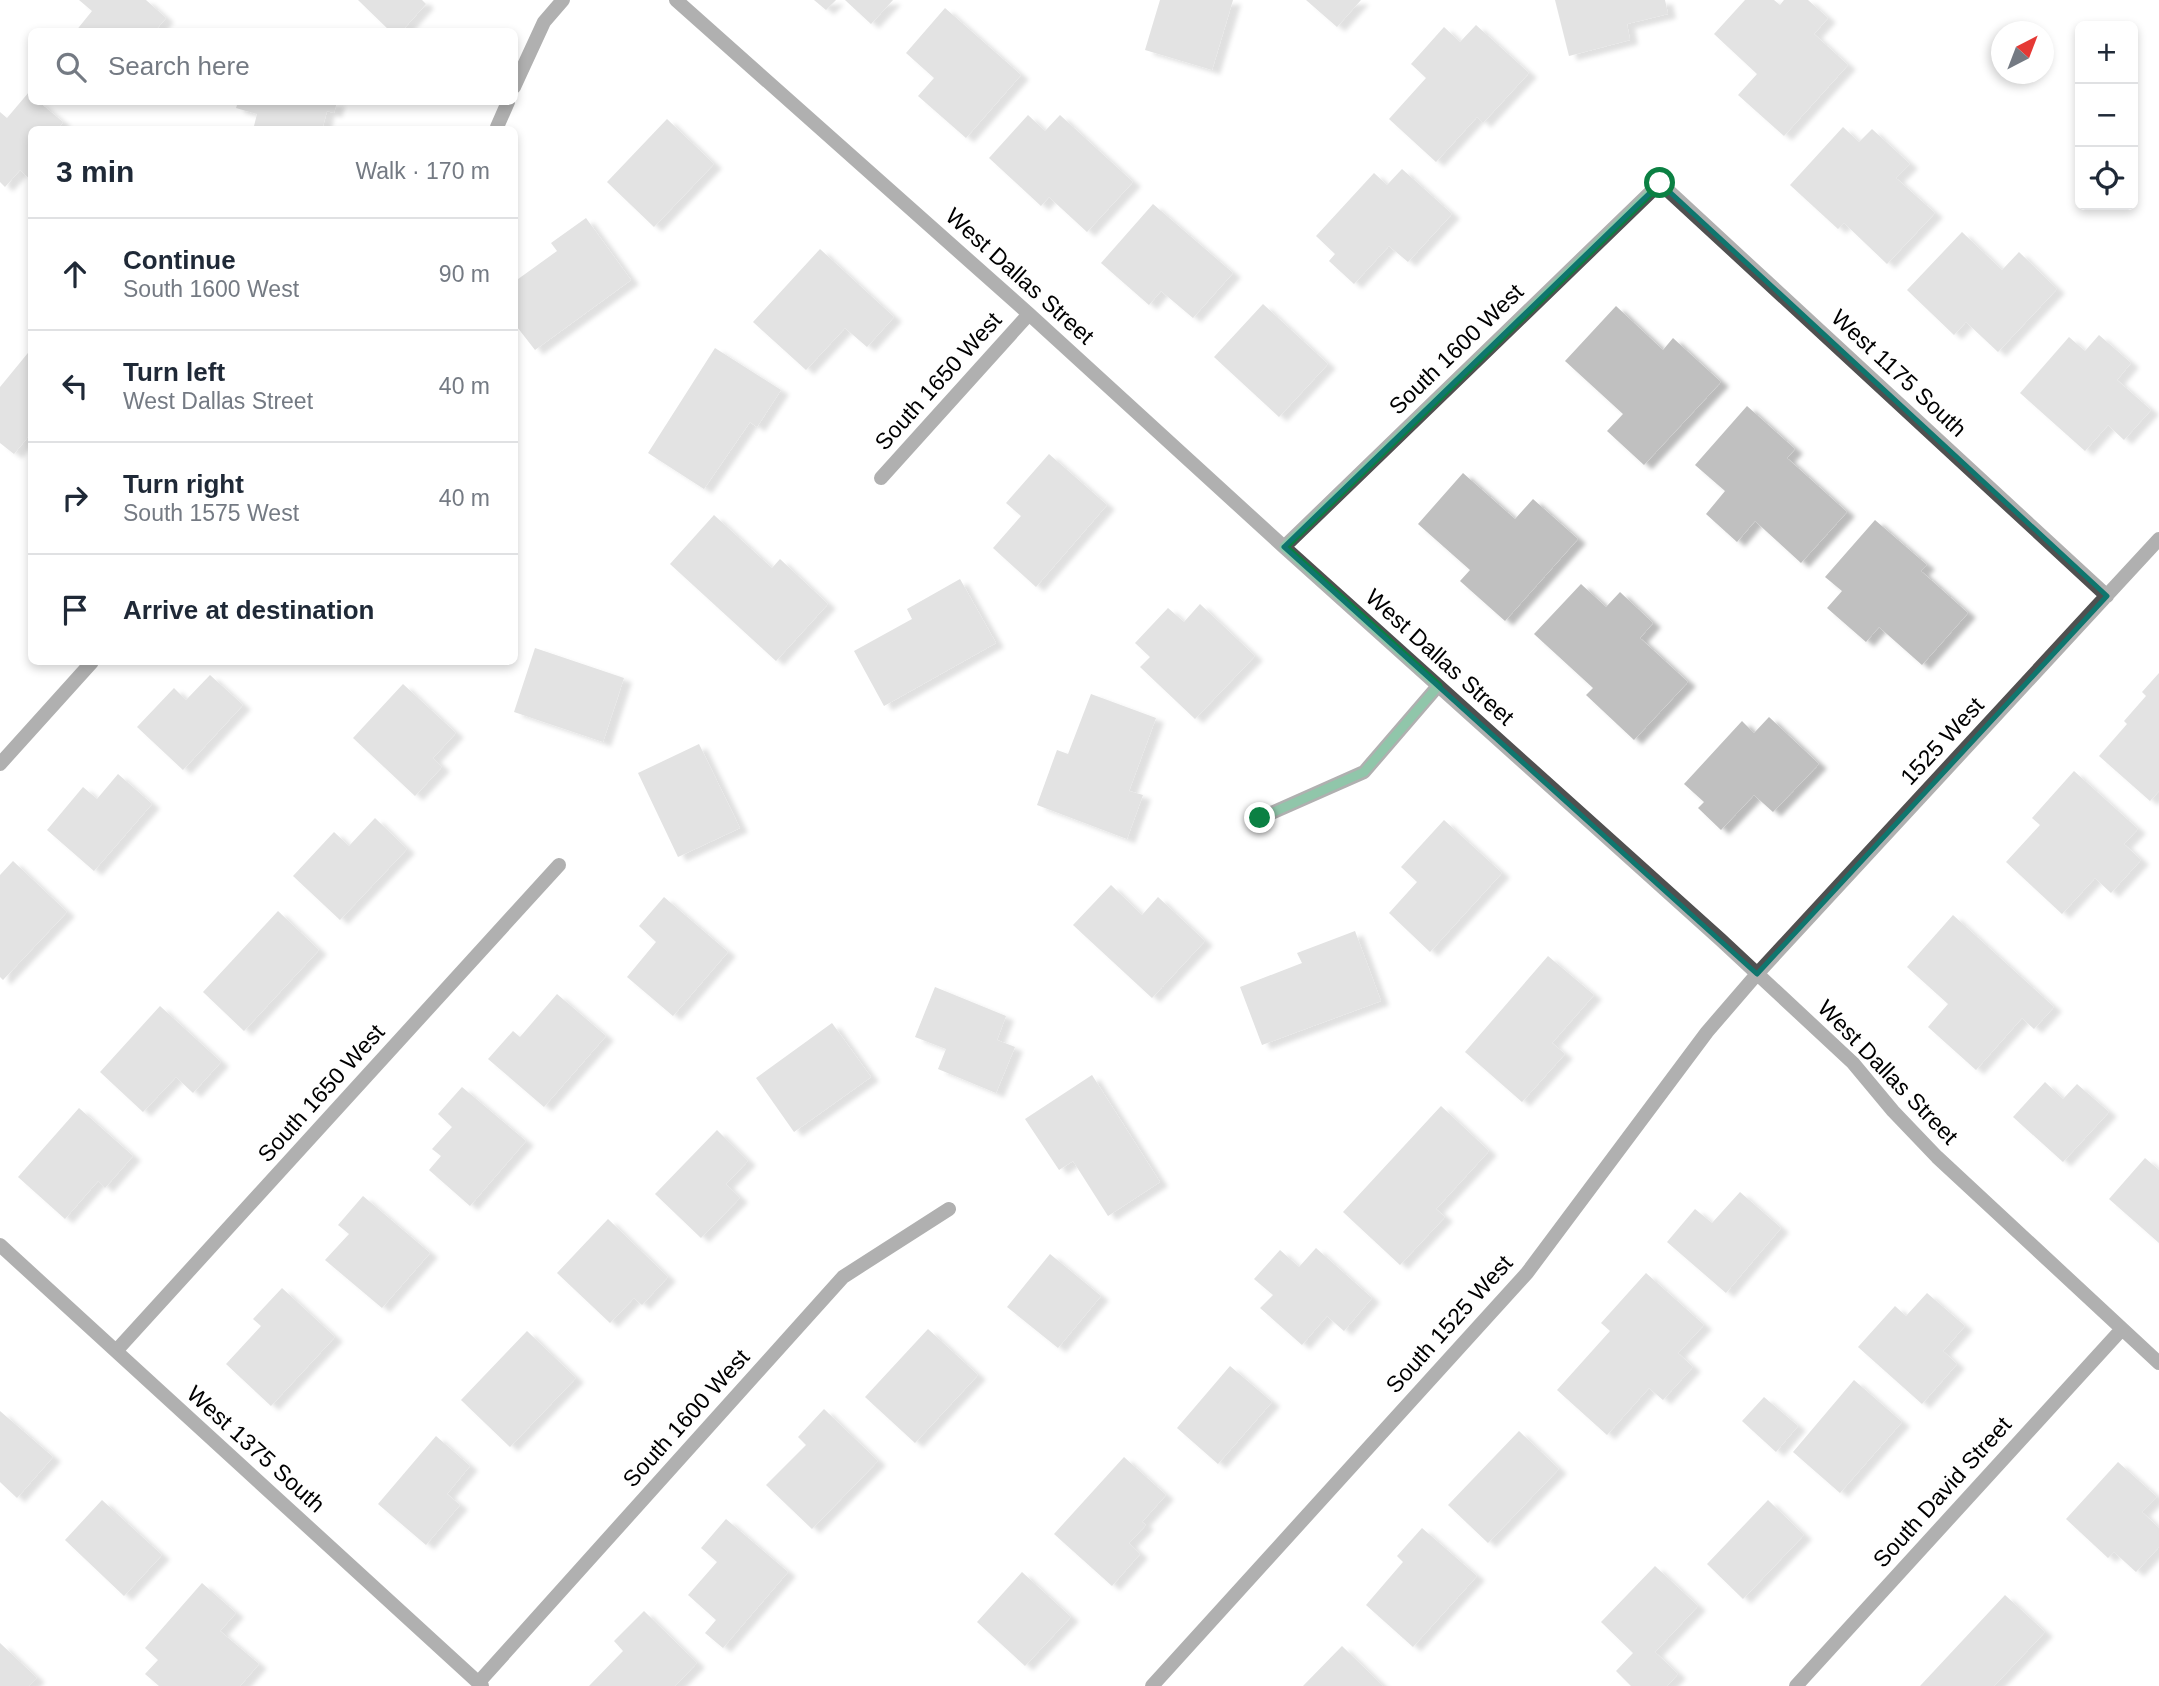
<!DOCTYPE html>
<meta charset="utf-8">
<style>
body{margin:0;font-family:Arial,sans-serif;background:#f6f6f7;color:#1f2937}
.controls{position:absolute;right:21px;top:21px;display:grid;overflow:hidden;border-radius:10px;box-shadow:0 4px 10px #0003}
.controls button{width:63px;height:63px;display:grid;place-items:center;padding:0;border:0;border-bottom:2px solid #e0e1e3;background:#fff;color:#1f2937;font:35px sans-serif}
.compass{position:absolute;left:1991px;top:21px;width:63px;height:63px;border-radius:50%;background:#fff;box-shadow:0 4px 10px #0003;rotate:42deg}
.stop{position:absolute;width:21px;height:21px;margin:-16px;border:5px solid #0b8043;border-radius:50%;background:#fff}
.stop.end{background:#0b8043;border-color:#fff;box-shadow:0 2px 7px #0008}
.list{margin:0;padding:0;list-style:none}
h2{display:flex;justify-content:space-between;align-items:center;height:91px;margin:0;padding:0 28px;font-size:30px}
h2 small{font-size:23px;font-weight:400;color:#747a83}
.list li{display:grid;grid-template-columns:46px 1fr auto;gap:21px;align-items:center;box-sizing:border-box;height:112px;padding:0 28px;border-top:2px solid #e0e1e3}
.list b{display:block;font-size:26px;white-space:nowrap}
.list p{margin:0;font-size:23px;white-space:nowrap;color:#747a83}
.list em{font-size:23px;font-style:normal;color:#747a83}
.icon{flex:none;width:38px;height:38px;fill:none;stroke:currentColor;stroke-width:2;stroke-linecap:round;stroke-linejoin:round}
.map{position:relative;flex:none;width:2159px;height:1686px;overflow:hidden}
.search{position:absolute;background:#fff;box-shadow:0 4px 10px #0003;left:28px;top:28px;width:490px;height:77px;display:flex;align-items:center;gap:18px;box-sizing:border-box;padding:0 24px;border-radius:10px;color:#747a83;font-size:26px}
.panel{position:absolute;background:#fff;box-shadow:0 4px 10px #0003;left:28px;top:126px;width:490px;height:539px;border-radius:10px}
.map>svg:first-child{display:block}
.building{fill:#c0c0c0;filter:url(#shadow)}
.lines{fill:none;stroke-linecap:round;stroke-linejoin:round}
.street{stroke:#505050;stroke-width:14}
.route{stroke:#0b8043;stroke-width:9}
.marked{fill:none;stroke:#0f766e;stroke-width:5;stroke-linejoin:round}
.labels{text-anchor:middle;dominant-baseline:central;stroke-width:5;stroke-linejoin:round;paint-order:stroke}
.street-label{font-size:23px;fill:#000;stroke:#fff}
</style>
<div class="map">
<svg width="2159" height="1686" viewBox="0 0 2159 1686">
<defs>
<filter id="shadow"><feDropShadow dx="8" dy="4.5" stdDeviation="2" flood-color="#0004"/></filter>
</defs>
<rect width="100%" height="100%" fill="#fff"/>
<path class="building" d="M 79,0 L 146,0 L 166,18 L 154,32 L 75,32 L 92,11 Z
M 358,0 L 422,0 L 426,4 L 401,32 L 391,32 Z
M 814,0 L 836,0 L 826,10 Z
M 845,0 L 893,0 L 871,24 Z
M 1160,0 L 1233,0 L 1212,70 L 1145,50 Z
M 1306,0 L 1361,0 L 1337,27 Z
M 1555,0 L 1665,0 L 1668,14 L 1627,24 L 1630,40 L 1569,56 Z
M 1745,0 L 1774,0 L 1780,5 L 1784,0 L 1808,0 L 1828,18 L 1814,34 L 1848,65 L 1784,136 L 1738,95 L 1757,74 L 1714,34 Z
M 945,8 L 1021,75 L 966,138 L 918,96 L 934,78 L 906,53 Z
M 1476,25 L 1529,73 L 1483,123 L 1477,117 L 1436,162 L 1389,119 L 1426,78 L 1411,64 L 1444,27 L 1460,42 Z
M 29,92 L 32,95 L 32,102 L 39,102 L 63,122 L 57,130 L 32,130 L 32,181 L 20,170 L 5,187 L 0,182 L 0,112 L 7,118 Z
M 238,102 L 337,102 L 334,113 L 327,111 L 322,130 L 253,130 L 257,114 L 236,108 Z
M 1028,115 L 1045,131 L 1060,115 L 1133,182 L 1087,232 L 1049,197 L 1041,206 L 989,158 Z
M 667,119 L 714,164 L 654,227 L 607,182 Z
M 1843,127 L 1859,142 L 1872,129 L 1910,164 L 1896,178 L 1935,213 L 1887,264 L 1844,223 L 1838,229 L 1790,185 Z
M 1402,169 L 1452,214 L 1408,262 L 1389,246 L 1354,284 L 1329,261 L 1335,254 L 1316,236 L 1374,173 L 1387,185 Z
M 1153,204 L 1233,273 L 1193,318 L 1161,291 L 1149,305 L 1101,263 Z
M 586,218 L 631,280 L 535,350 L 514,323 L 514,282 L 557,251 L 551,243 Z
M 1962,232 L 2002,270 L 2019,252 L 2057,289 L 1998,352 L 1966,322 L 1954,335 L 1907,290 Z
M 820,249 L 894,317 L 867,347 L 845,328 L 806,370 L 753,322 Z
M 1263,304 L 1328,364 L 1279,417 L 1214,357 Z
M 1616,306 L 1663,350 L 1673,338 L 1721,382 L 1644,465 L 1607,431 L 1623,414 L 1565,361 Z
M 2099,335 L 2131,363 L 2117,380 L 2151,410 L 2124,440 L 2108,425 L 2085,451 L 2020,393 L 2069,337 L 2085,351 Z
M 32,348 L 32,432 L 14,454 L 0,443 L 0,387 Z
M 715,348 L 781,390 L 757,427 L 750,422 L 704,489 L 648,453 Z
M 1747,406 L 1795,449 L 1787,458 L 1847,512 L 1801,563 L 1755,521 L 1737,542 L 1706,514 L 1725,491 L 1695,465 Z
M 1049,454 L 1107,505 L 1036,587 L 993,548 L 1021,516 L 1006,503 Z
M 1463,473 L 1515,519 L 1533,499 L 1578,539 L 1505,621 L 1460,581 L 1470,570 L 1418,524 Z
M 714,515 L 772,568 L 780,559 L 828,604 L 776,661 L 670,564 Z
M 1875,520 L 1927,565 L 1921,571 L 1968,613 L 1922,665 L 1879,627 L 1866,642 L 1827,608 L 1842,591 L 1825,577 Z
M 960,579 L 996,643 L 884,706 L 854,651 L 912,619 L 907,609 Z
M 1581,584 L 1606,607 L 1620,592 L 1653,623 L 1640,638 L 1688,682 L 1634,740 L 1586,695 L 1593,688 L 1534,634 Z
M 1200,604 L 1255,656 L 1195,719 L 1140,667 L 1150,657 L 1135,643 L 1168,608 L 1184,622 Z
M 535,648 L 624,678 L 603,742 L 514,712 Z
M 2159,673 L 2159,791 L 2150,801 L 2099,756 L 2127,724 L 2124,721 L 2146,696 L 2142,692 Z
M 210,675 L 243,705 L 183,770 L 137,727 L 174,688 L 186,700 Z
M 403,684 L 456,733 L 433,758 L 442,767 L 415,796 L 353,738 Z
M 1091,694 L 1156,718 L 1129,791 L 1143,795 L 1127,839 L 1037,805 L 1057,750 L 1068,754 Z
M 1769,717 L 1819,764 L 1773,812 L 1754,795 L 1721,830 L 1698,808 L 1704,802 L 1684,784 L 1742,721 L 1754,733 Z
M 699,744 L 740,828 L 678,857 L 638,773 Z
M 2074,771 L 2138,829 L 2124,844 L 2141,860 L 2111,893 L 2095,878 L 2062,914 L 2006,862 L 2040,825 L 2032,818 Z
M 118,774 L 152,804 L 94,871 L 47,830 L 83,787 L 97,799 Z
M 375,818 L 407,849 L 340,920 L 293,876 L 334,832 L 349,846 Z
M 1444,820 L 1502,873 L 1430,952 L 1389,913 L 1417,882 L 1401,867 Z
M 13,861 L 67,912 L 3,980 L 0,977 L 0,875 Z
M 1111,885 L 1142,915 L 1158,897 L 1205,941 L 1152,998 L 1073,925 Z
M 664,897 L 728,952 L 673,1016 L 627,977 L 656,942 L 639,926 Z
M 278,911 L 319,950 L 244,1031 L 203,992 Z
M 1953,915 L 2054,1007 L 2034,1029 L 2022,1018 L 1976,1070 L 1928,1027 L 1948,1004 L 1907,967 Z
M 1355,931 L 1381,1001 L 1262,1045 L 1240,987 L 1302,963 L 1297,953 Z
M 1548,956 L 1594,995 L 1552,1043 L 1565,1054 L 1522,1102 L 1465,1052 Z
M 935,987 L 1006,1016 L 997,1040 L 1015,1047 L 996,1093 L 938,1069 L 946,1049 L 915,1037 Z
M 557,994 L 606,1036 L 544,1107 L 488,1059 L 513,1031 L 520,1037 Z
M 160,1006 L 221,1062 L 193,1093 L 176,1077 L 143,1112 L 100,1072 Z
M 832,1023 L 871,1077 L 794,1132 L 756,1078 Z
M 1092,1075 L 1160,1182 L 1108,1216 L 1073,1161 L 1059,1170 L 1025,1119 Z
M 2045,1082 L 2063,1099 L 2077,1084 L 2109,1112 L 2063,1162 L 2013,1117 Z
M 462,1087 L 526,1141 L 470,1206 L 429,1170 L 441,1156 L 432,1149 L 452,1127 L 438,1114 Z
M 1441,1106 L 1489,1151 L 1436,1209 L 1445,1217 L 1400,1265 L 1343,1212 Z
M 79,1108 L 133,1156 L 105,1188 L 98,1181 L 65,1219 L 18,1177 Z
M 717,1130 L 748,1161 L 726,1184 L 740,1198 L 701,1238 L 655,1194 Z
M 2145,1158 L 2159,1170 L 2159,1243 L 2109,1199 Z
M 1740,1192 L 1781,1228 L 1726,1293 L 1667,1242 L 1695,1209 L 1712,1223 Z
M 363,1196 L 430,1253 L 382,1308 L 325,1260 L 349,1234 L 338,1225 Z
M 608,1219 L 668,1277 L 642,1305 L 634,1298 L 610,1323 L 557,1273 Z
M 1316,1248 L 1372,1298 L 1344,1331 L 1327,1316 L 1302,1345 L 1260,1308 L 1273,1295 L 1254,1279 L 1280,1250 L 1299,1267 Z
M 1050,1254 L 1101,1296 L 1058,1348 L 1007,1307 Z
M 1646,1273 L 1704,1325 L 1678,1353 L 1693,1367 L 1663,1400 L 1649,1388 L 1607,1435 L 1557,1390 L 1610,1331 L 1601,1323 Z
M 282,1288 L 335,1337 L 271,1406 L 226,1364 L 261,1326 L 253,1319 Z
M 1927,1293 L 1965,1326 L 1943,1351 L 1957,1364 L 1922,1404 L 1858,1347 L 1895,1306 L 1906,1316 Z
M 928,1329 L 978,1375 L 915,1443 L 865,1397 Z
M 527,1331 L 576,1378 L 510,1447 L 461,1400 Z
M 1230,1366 L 1272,1402 L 1218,1464 L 1177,1428 Z
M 1854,1380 L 1902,1422 L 1840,1493 L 1793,1452 Z
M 1764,1397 L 1798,1426 L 1776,1452 L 1742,1421 Z
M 824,1409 L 878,1461 L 812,1529 L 766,1485 L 806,1445 L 798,1437 Z
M 0,1411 L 53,1457 L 17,1498 L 0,1482 Z
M 1519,1431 L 1559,1469 L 1488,1543 L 1448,1505 Z
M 436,1436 L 470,1466 L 447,1494 L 460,1505 L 426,1545 L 378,1504 Z
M 1124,1457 L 1166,1495 L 1142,1522 L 1146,1525 L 1129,1543 L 1140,1554 L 1112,1586 L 1054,1534 Z
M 2118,1462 L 2157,1497 L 2142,1512 L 2159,1528 L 2159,1547 L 2136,1572 L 2114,1552 L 2108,1558 L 2066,1519 Z
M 102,1500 L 162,1555 L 124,1596 L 65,1540 Z
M 1768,1500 L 1804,1535 L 1743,1599 L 1707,1564 Z
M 726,1519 L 788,1572 L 723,1648 L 705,1633 L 716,1620 L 688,1595 L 717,1562 L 701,1548 Z
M 1422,1528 L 1477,1576 L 1413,1647 L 1366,1605 L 1403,1562 L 1397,1556 Z
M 1655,1566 L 1698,1606 L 1655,1652 L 1678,1674 L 1667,1686 L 1631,1686 L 1616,1671 L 1633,1653 L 1601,1622 Z
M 1022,1572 L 1071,1617 L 1025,1666 L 977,1622 Z
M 202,1583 L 236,1613 L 220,1631 L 259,1664 L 240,1686 L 159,1686 L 145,1674 L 158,1660 L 145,1648 Z
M 2005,1595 L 2045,1632 L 1994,1686 L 1920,1686 Z
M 644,1611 L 697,1663 L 675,1686 L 589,1686 L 623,1651 L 614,1641 Z
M 0,1643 L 37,1678 L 29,1686 L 0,1686 Z
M 1342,1646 L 1383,1686 L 1303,1686 Z"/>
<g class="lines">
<path class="street" d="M 676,0 L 1029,314 L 1284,547 L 1721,940 L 1853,1063 L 1893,1111 L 1937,1157 L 2159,1363
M 514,87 L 544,22 L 563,0
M 497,127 L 508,102
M 881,478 L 1029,314
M 1284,547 L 1660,183 L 2107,596
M 0,764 L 92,662
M 1260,818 L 1364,772 L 1438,686
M 0,1245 L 482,1686
M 116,1351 L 559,865
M 478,1683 L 843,1277 L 949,1209
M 1152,1686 L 1527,1273 L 1707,1032 L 1757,974 L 2159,539
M 1796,1686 L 2122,1329"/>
</g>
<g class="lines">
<path class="route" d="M 1260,818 L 1364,772 L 1438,686 L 1284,547 L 1660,183"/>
</g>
<path d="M0 0H2159V1686H0ZM 1660,183 L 2107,596 L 1757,974 L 1284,547 Z" fill="#fff" fill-opacity=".55" fill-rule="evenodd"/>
<path class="marked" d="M 1660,183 L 2107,596 L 1757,974 L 1284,547 Z"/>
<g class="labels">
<g class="street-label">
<text transform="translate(1020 276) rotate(42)">West Dallas Street</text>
<text transform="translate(1456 349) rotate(-44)">South 1600 West</text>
<text transform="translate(1899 373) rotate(43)">West 1175 South</text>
<text transform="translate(938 381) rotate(-48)">South 1650 West</text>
<text transform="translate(1440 657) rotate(42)">West Dallas Street</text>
<text transform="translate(1942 741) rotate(-47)">1525 West</text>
<text transform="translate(1888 1072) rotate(46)">West Dallas Street</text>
<text transform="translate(321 1093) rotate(-48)">South 1650 West</text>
<text transform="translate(1449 1324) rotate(-48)">South 1525 West</text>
<text transform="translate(686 1418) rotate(-48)">South 1600 West</text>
<text transform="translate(256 1449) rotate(42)">West 1375 South</text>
<text transform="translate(1942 1492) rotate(-48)">South David Street</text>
</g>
</g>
</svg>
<div class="controls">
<button>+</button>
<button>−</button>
<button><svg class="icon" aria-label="locate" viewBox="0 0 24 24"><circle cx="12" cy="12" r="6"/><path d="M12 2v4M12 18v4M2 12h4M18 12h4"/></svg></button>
</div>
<svg class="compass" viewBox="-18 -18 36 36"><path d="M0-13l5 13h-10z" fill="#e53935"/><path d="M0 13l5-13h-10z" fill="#747a83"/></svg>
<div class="stop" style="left:1660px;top:183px"></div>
<div class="stop end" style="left:1260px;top:818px"></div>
<div class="search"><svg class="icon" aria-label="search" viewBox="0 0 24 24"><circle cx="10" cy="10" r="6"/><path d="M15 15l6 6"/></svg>Search here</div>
<section class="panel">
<h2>3 min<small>Walk · 170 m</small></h2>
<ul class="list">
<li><svg class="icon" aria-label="ahead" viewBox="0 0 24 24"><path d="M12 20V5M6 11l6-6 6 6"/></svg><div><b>Continue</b><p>South 1600 West</p></div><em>90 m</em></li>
<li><svg class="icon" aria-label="left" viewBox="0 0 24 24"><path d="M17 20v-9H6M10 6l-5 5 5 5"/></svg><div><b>Turn left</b><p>West Dallas Street</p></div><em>40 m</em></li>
<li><svg class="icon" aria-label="right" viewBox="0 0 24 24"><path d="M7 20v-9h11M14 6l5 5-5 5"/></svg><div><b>Turn right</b><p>South 1575 West</p></div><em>40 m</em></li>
<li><svg class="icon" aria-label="arrive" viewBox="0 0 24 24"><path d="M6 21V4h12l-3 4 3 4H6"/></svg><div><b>Arrive at destination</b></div></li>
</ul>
</section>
</div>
